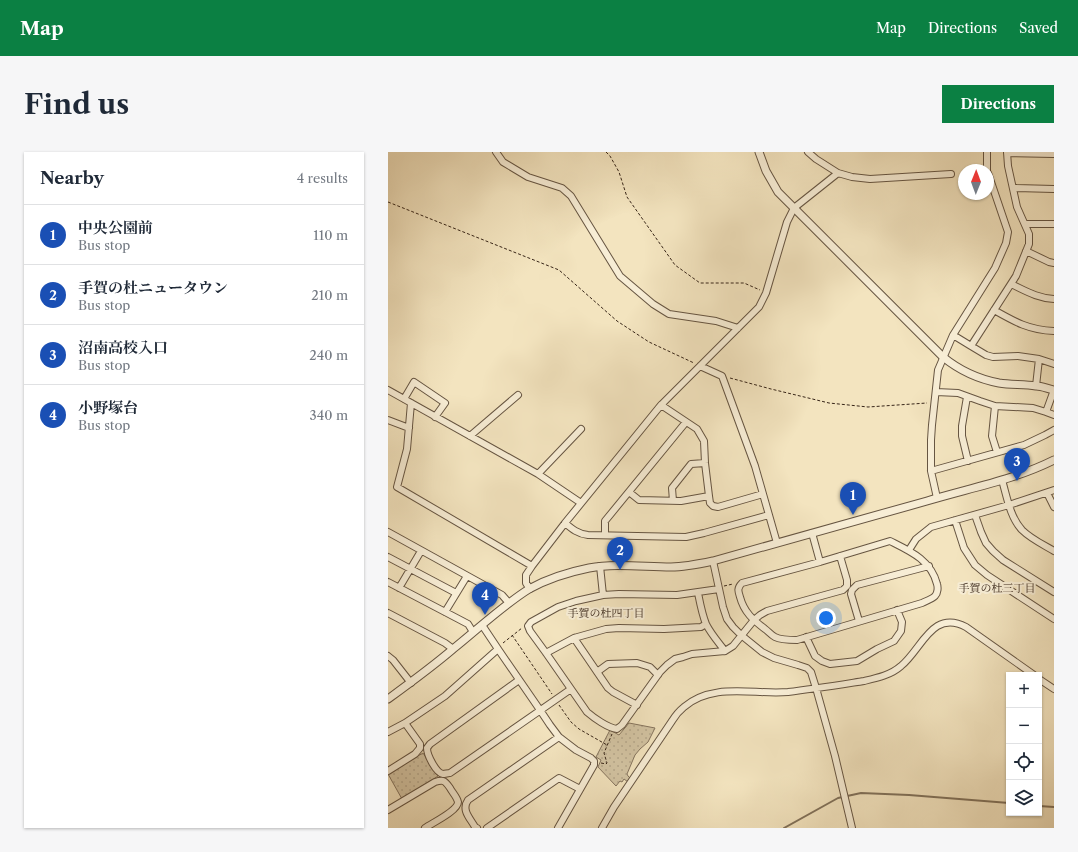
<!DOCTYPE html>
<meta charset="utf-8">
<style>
body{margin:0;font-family:"Libre Caslon Text","Noto Serif JP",serif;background:#f6f6f7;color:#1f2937}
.controls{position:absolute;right:12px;bottom:12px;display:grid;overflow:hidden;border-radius:0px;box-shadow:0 1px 3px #0004}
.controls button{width:36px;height:36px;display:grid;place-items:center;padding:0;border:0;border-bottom:1px solid #e0e1e3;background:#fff;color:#1f2937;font:20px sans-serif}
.compass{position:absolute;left:570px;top:12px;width:36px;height:36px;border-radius:50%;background:#fff;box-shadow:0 1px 3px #0004;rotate:1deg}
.you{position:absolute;left:438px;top:466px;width:14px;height:14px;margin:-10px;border:3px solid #fff;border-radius:50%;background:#1a73e8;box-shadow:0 0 0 6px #1a73e833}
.badge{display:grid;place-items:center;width:26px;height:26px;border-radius:50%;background:#0b8043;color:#fff;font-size:13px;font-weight:700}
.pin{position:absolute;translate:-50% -33px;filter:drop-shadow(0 1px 2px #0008)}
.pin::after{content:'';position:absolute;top:21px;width:14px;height:12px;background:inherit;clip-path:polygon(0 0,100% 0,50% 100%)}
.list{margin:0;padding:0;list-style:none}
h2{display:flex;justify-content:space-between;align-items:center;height:52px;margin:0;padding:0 16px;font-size:17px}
h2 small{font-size:13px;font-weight:400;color:#747a83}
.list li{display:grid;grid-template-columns:26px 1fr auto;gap:12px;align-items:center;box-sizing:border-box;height:60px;padding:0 16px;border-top:1px solid #e0e1e3}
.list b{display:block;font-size:15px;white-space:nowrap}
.list p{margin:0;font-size:13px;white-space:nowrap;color:#747a83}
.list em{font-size:13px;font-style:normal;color:#747a83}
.icon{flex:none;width:22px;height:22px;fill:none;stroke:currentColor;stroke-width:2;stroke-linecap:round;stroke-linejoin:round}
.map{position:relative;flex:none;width:666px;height:676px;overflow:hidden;border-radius:0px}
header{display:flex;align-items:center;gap:24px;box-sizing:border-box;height:56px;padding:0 20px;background:#0b8043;color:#fff}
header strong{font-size:19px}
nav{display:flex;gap:22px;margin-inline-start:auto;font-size:14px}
.intro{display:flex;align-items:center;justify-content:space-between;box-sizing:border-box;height:96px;padding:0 24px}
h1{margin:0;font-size:28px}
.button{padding:10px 18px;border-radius:0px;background:#0b8043;color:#fff;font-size:14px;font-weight:700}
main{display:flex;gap:24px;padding:0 24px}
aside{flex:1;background:#fff;border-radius:0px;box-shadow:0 1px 3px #0004}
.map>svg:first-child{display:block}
.grass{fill:url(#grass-dots);stroke:#85745e}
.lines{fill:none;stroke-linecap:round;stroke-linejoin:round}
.stream{stroke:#81715a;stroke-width:2}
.minor-casing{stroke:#665542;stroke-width:8}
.tertiary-casing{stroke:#665542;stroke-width:9}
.path{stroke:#372518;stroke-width:1;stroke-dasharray:3 2;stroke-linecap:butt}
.minor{stroke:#f7edd5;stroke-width:6}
.tertiary{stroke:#f7edd5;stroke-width:7}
.labels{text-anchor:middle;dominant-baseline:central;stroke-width:4;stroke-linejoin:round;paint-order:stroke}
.neighbourhood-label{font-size:11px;fill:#372518;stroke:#f7edd5}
</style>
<header>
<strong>Map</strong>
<nav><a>Map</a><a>Directions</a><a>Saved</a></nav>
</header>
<div class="intro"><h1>Find us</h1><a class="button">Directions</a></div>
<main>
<aside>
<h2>Nearby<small>4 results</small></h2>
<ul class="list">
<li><span class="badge" style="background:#1a4fb4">1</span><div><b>中央公園前</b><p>Bus stop</p></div><em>110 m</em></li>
<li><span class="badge" style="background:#1a4fb4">2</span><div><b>手賀の杜ニュータウン</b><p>Bus stop</p></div><em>210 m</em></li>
<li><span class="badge" style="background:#1a4fb4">3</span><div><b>沼南高校入口</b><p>Bus stop</p></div><em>240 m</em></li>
<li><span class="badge" style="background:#1a4fb4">4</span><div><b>小野塚台</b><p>Bus stop</p></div><em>340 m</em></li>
</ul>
</aside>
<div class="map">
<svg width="666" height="676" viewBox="0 0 666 676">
<defs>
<pattern id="grass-dots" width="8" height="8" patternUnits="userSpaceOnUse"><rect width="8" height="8" fill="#d3c4a3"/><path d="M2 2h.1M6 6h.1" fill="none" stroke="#b6a88c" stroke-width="1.8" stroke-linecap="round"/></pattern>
</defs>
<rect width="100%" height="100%" fill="#f3e4bf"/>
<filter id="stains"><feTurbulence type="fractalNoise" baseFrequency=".005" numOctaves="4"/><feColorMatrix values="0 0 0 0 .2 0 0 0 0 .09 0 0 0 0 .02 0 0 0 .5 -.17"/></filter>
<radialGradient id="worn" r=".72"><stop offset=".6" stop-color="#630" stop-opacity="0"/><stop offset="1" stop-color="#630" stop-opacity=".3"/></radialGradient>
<path class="grass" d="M 241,571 L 267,576 L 260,590 L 252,597 L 247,603 L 239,622 L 240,624 L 242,626 L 240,630 L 236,627 L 234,630 L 232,629 L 228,634 L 210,615 L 213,608 L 208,605 L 222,578 L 231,583 Z
M 35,601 L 50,624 L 14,647 L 0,622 Z"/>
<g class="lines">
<path class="stream" d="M 651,654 L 666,655
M 396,676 L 450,646 L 473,641 L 521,643 L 621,651"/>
<defs>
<path id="minor" d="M 108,0 L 115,10 L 140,25 L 174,36 L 183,44 L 232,124 L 265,152 L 281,162 L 328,169 L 350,176
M 420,0 L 428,7 L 450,21 L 464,25 L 482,27 L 563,22
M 599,0 L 599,18
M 619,1 L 666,2
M 625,36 L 666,37
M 637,72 L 666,72
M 638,99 L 661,110 L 666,111
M 623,132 C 638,139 649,146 666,147
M 606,158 C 627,170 641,178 666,179
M 565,183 L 607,116 L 618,91 L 620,80 L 600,21
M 583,194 L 598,203 L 605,205 L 630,204 L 651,207 L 666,212
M 312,214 L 334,224 L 367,314 L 389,391
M 648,234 L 651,207
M 0,238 L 150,322
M 548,240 L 570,241 L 592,249 L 607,254 L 645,256 L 658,260 L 666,263
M 579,245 L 574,274 L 574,284 L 580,309
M 16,247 L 26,230 L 57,251 L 47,265
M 23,251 L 19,297 L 9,335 L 144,414
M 273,253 L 309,277 L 316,289 L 317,311 L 321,344 L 322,351 L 325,354 L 330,355 L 375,342
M 607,254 L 604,284 L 609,300
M 658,260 L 666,238
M 0,268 L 21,276
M 82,284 L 130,243
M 543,319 L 636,293 L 657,283 L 666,278
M 614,328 C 619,345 622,365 634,378 C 643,387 656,393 666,399
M 241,340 L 251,348 L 293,349 L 321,344
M 659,341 L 666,355
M 549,346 L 543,319 L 543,288 L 544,273 L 550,218 L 565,183 L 583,194 L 628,124 L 641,92 L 641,82 L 629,55 L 620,14 L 619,0
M 285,349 L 284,336 L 303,312 L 317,311
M 193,351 L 150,322 L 193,277
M 587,363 L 593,380 L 598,391 L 605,399 L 615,408 L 666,440
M 567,368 L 576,396 L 587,413 L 599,423 L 666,467
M 177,371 C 184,377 190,382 200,383 L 298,385 L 316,381 L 381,363
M 0,380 L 114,443 L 121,451
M 424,381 L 432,410
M 217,383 L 217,369 L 298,270
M 502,389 C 522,399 543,408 549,432 C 550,435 550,441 547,444 C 544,447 538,449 534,451 L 409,488 C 402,488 393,488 387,485 C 383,483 380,479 377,477 C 365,468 356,460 352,445 C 350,439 349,436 354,431 L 432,410 Z
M 521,398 L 528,387 L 543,375 L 621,353 L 666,338
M 0,405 L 68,441
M 325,409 L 335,455 L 339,467 L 345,475 L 353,483 L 374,500 L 386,506 L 410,513 L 419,516 L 423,520 L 428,536 L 447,604 L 464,676
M 212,414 L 215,443
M 0,430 L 80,472 L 85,480
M 11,436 L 33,399
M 142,437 L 138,431 L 138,423 L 144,414 L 177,371 L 273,253 L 371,155 L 378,141 L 399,70 L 406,56 L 450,21
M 331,437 L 289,443 L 231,442 L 215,443 L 188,449 L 170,455 L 143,470 L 140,474 L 142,479 L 158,501 L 199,560 C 206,566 220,576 229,577 L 234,573 L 272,520 L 279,513 L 287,507 L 295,505 L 304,502 L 337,499 L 345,494 L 366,468 L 372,463 L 379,459 L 455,438 L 459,434 L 459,428 L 452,404
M 310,441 C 312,451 314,462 318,472 C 323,482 331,491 337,499
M 57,460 L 79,424
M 0,461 L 57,491 L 65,497
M 471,469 L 463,442 L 464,438 L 469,433 L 541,414
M 94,473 L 110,497
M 418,485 L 427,504 L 434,509 L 442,512 L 469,509 L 489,497 L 506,489 L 513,479 L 514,470 L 509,458
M 186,486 L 220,536 L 225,540 L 249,553
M 158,501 L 186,486 L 218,477 L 231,476 L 276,477 L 313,475 L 318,472
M 0,504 L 5,508 L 23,531
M 209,520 L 220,512 L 249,511 L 262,515 L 270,523
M 651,527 L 666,537
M 131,528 L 42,592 L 39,596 C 39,603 48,621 55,622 C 57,622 60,621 62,621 L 183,537
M 0,580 L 17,571 L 57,544 L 110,497 L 152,558 L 162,573 L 171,585 L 80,648 C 73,658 82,666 87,675 L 89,676
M 0,619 L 27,602 L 32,596 L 32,592 L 17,571
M 0,658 L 47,630 C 56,627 57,629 62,636 C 64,640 69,645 70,650 C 70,659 44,671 37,676
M 99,676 L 171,626 L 192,637
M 170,676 L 206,613 L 206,609 L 203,606 L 188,598 L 171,585
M 214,676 L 226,655 L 284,569 C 287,564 291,559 296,555 C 325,530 365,543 400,540 C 425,537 450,533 476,529 C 489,526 503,523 513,514 C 534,497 544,457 578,475 L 646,523"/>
<path id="tertiary" d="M 371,0 L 378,19 L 390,40 L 555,205 C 571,218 590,227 611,231 C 623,233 636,232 648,234 C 654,234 660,237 666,238
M 0,547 C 22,531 44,515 65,497 C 90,477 114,454 141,437 C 159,427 181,420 201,416 C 228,411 256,415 283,415 C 297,415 311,412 325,409 C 396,389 467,369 539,349 C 582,336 626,328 666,308"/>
</defs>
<use href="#minor" class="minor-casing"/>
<use href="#tertiary" class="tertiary-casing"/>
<path class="path" d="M 218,0 L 222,4 L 231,20 L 239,45 L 287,113 L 312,131 L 356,131 L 372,138
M 0,50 L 171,118 L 229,169 L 261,190 L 306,211
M 342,226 L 383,237 L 441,251 L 480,255 L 539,251
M 336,434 L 345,432
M 124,483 L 164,542
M 115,491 L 134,476
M 171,553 L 183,570 L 191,577 L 219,593
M 213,611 L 218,612 L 219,611 L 216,601 L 224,582"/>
<use href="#minor" class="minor"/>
<use href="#tertiary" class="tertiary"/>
</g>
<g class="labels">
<g class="neighbourhood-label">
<text x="609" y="436">手賀の杜三丁目</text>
<text x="218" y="461">手賀の杜四丁目</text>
</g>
</g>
<rect width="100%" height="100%" filter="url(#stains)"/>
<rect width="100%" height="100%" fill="url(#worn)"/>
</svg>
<div class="controls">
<button>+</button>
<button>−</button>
<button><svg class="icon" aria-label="locate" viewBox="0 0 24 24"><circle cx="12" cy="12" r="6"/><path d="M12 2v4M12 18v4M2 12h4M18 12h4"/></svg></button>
<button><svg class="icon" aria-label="layers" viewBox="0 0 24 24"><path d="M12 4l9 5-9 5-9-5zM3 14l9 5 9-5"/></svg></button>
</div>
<svg class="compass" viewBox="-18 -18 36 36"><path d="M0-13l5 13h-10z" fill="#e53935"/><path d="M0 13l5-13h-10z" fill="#747a83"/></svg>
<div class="you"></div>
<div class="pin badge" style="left:465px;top:363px;background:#1a4fb4">1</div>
<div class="pin badge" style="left:232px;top:418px;background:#1a4fb4">2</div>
<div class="pin badge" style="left:629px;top:329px;background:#1a4fb4">3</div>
<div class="pin badge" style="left:97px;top:463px;background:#1a4fb4">4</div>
</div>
</main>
